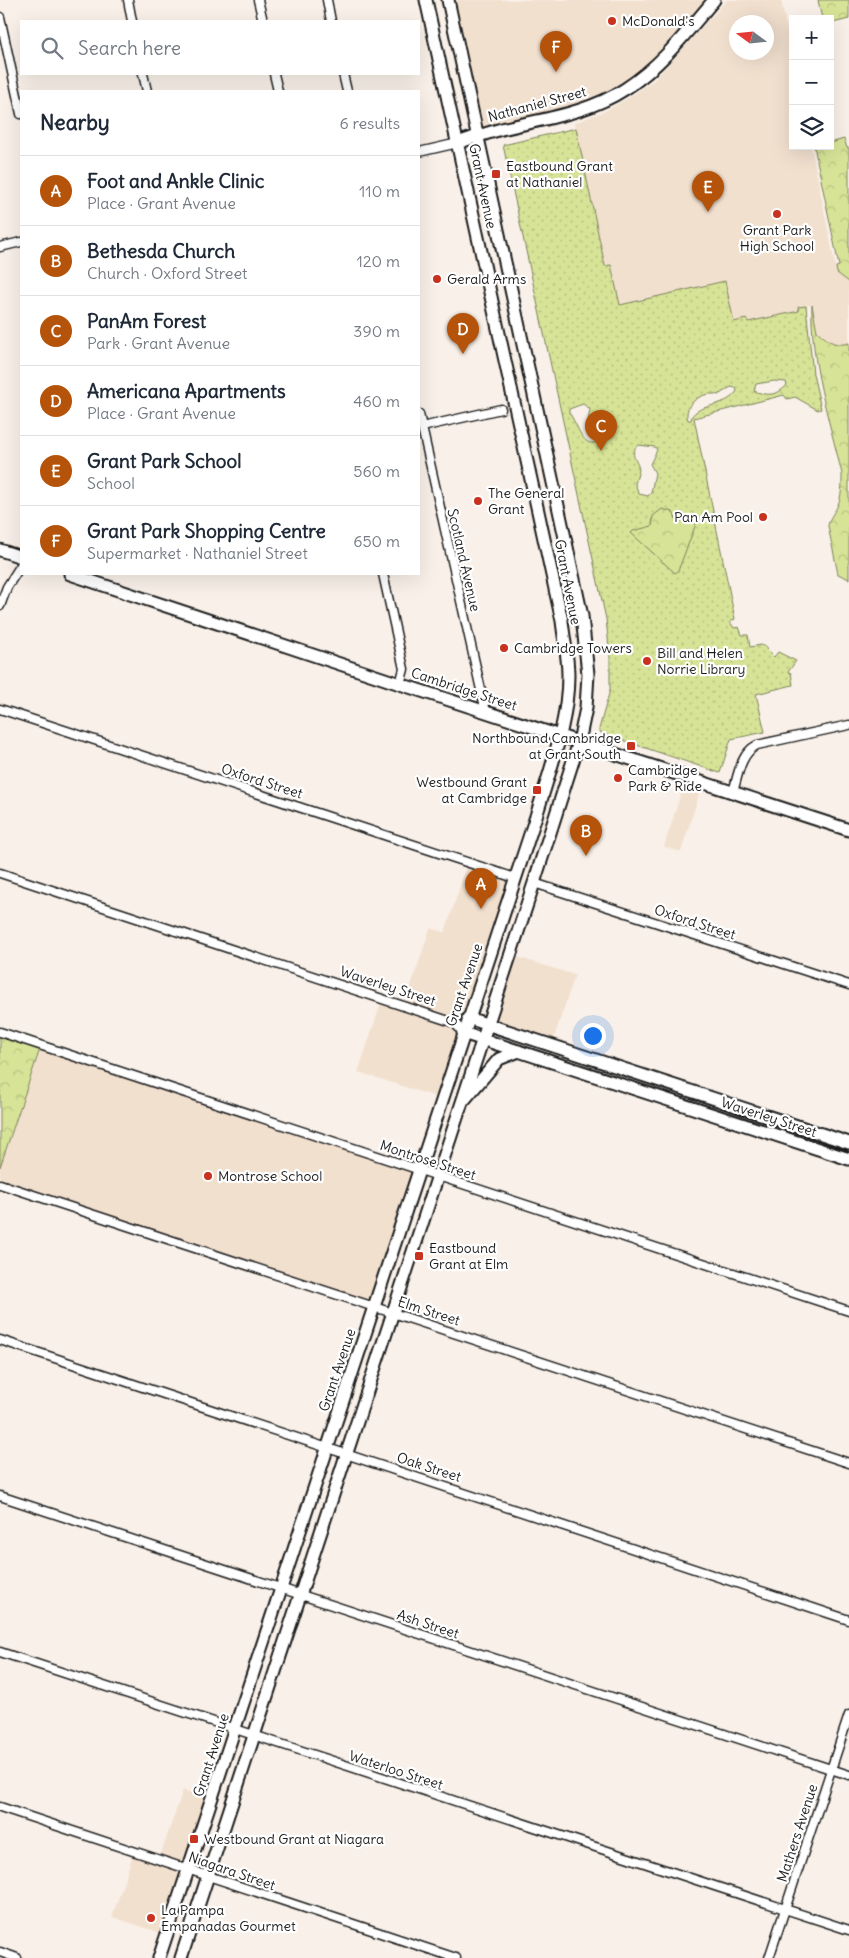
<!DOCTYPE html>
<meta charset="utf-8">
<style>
body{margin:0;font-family:Delius,sans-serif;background:#f2f2f3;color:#1f2937}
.controls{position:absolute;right:15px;top:15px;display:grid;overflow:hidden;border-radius:0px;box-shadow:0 5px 20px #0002}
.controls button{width:45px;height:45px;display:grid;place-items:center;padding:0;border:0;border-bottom:1px solid #e0e1e3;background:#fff;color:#1f2937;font:25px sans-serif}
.compass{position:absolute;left:729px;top:15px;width:45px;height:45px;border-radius:50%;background:#fff;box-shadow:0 5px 20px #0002;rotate:285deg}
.you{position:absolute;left:592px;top:1035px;width:18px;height:18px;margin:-12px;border:4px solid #fff;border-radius:50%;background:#1a73e8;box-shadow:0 0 0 8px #1a73e833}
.badge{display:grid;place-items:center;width:32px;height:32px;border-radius:50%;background:#b45309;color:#fff;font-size:16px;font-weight:700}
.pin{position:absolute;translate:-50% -41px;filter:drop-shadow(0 1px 2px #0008)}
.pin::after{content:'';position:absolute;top:26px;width:18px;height:15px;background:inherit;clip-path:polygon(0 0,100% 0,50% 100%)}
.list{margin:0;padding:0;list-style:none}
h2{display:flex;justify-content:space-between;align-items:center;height:65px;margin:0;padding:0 20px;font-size:21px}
h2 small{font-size:16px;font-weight:400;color:#747a83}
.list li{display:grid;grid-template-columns:32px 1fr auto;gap:15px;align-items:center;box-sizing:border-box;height:70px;padding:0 20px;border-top:1px solid #e0e1e3}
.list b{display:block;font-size:19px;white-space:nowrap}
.list p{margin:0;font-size:16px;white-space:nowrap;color:#747a83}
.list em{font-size:16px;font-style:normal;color:#747a83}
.icon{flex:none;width:28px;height:28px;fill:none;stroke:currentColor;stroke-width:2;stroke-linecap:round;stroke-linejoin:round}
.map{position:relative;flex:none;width:849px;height:1958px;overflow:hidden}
.search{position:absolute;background:#fff;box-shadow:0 5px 20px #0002;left:20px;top:20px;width:400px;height:55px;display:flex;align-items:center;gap:12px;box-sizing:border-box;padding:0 18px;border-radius:0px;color:#747a83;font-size:19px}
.panel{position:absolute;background:#fff;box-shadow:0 5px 20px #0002;left:20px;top:90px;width:400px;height:485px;border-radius:0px}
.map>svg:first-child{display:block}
.built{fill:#f2e0cf;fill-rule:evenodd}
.grass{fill:url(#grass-dots);stroke:#7a805a;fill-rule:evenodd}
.park{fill:url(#park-crowns);stroke:#7a805a}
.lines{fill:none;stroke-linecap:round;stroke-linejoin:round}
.street-casing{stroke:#1c1c1c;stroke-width:11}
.secondary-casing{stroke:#1c1c1c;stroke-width:15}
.street{stroke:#fff;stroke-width:8}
.secondary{stroke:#fff;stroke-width:11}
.poi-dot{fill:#c8321e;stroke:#fff;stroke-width:2}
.labels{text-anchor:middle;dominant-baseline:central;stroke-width:4.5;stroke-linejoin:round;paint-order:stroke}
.poi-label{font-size:14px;fill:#1c1c1c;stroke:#fff;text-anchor:start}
.street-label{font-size:14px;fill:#1c1c1c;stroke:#fff}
</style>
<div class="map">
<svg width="849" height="1958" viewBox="0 0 849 1958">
<defs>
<pattern id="grass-dots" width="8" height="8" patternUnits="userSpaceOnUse" patternTransform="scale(1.25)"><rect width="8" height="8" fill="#d7e497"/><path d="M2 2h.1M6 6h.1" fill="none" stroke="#b8c382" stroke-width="1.8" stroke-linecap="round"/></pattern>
<pattern id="park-crowns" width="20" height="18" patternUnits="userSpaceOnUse" patternTransform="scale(1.25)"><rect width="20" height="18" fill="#d7e497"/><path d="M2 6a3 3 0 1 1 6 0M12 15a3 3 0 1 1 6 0" fill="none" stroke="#b8c382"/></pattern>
</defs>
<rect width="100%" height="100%" fill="#f9f1e9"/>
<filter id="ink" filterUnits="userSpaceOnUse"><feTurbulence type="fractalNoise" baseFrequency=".02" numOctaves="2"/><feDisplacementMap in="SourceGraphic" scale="10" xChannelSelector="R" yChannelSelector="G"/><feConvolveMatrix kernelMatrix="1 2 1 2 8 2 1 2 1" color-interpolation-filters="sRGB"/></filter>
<g filter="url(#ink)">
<path class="built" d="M 448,0 L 715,0 L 674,47 L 594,105 L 478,136 Z
M 727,0 L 781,0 L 793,59 L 793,146 L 811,146 L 837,273 L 849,282 L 849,343 L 847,344 L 841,345 L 833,343 L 817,331 L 811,322 L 811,305 L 798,307 L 799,311 L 747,322 L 734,322 L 730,302 L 615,326 L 574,123 L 607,110 L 631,96 L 655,79 ZM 736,22 L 766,22 L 766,52 L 736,52 Z
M 686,777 L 703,782 L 681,852 L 664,847 Z
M 468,862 L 515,878 L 468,1018 L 455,1023 L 463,1033 L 442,1099 L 358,1072 L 382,1000 L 404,1007 L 430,928 L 445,932 Z
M 511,955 L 575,975 L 552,1044 L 498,1027 L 485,1031 Z
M 41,1046 L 419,1170 L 375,1307 L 0,1184 L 0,1167 Z
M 183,1790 L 212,1800 L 167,1935 L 112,1917 L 134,1851 L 159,1859 Z"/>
<path class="grass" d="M 576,128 L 605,266 L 611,265 L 620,305 L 725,281 L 734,322 L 746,319 L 748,322 L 799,311 L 798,307 L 806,306 L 813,374 L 821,409 L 818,410 L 795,397 L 787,399 L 784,395 L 694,418 L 735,619 L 730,622 L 734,628 L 739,627 L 742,635 L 748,635 L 750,647 L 761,645 L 766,647 L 766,649 L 774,657 L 778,652 L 796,661 L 788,672 L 791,673 L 793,685 L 756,694 L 765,732 L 731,739 L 720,773 L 601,733 L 599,729 L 610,690 L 610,657 L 606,619 L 503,145 ZM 774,381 L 786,382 L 787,385 C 777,396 768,396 754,391 L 756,384 ZM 731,387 L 736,388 L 737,391 C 726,409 693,403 691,420 L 688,420 C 682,404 704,390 718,395 ZM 583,404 L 590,409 L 588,421 L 598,425 L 598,437 L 594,443 C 581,445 577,422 569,413 L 569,409 ZM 638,445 L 655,447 L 657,450 L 650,464 L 655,473 L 651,493 L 648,496 L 639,494 L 635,484 L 639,470 C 638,460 628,455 638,445 Z"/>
<path class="park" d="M 818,0 L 849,0 L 849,19 L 833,23 L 833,21 L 830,21 L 830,19 L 822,19 Z
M 844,139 L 847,148 L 849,148 L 849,282 L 837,273 L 836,267 L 839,266 L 814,146 L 830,146 L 830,143 Z
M 812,305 L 817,331 C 827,340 835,347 849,343 L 849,579 L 838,574 L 828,526 C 829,518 834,513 837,507 C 842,496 842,485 842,474 C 829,419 810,362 812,305 Z
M 662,509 L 673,512 L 677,521 L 699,516 L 678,571 L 675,573 L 631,533 L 633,531 L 652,526 L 653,516 Z
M 0,1032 L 41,1046 L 0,1167 Z"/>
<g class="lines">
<defs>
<path id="street" d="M 128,0 L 132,21
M 258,0 L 263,21
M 327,0 L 331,21
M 0,17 L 21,114
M 143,74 L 147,91
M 274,74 L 278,91
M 343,74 L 347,91
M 419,152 L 458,143
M 0,247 L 21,242
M 419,414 L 486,712
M 422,427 L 501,409
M 383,574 L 404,669 L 400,684
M 0,606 L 7,587 L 21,565
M 0,709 L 515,878
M 733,792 C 738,776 740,754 757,745 L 849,725
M 0,873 L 455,1023 L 463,1033
M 534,883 L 849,985
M 0,1032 L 849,1311
M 0,1184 L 849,1463
M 0,1340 L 849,1620
M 0,1496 L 849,1775
M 0,1652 L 849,1930
M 0,1807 L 456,1958
M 0,1952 L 17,1958
M 769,1958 L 849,1715"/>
<path id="secondary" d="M 458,143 C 471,138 485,134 498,130 C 541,119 587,114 625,89 C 661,66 687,32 714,0
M 0,550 L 21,557
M 70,574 L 400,684 L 849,830
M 468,1018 L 849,1143
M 463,1033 L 849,1159
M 465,1099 L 499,1059 L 519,1051
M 159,1958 L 539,807 C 552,764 568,721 568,675 C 568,657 564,639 562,621 L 426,0
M 181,1958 L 534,883 L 579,742 L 586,708 L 588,674 L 582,616 L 448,0"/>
</defs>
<use href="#street" class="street-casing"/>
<use href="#secondary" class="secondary-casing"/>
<use href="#street" class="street"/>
<use href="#secondary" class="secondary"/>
</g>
</g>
<g class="poi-dot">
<circle cx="612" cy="21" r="5"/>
<rect x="491" y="169" width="10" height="10" rx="2.5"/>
<circle cx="777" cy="214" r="5"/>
<circle cx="437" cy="279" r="5"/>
<circle cx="478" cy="501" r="5"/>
<circle cx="763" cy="517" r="5"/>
<circle cx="504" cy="648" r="5"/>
<circle cx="647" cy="661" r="5"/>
<rect x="626" y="741" width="10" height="10" rx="2.5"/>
<circle cx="618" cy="778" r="5"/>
<rect x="532" y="785" width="10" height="10" rx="2.5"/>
<circle cx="208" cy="1176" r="5"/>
<rect x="414" y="1251" width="10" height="10" rx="2.5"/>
<rect x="189" y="1834" width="10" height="10" rx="2.5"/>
<circle cx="151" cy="1918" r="5"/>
</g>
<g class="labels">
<g class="poi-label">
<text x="622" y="21">McDonald's</text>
<text x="506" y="166">Eastbound Grant<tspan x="506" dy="16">at Nathaniel</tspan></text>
<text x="777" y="230" text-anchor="middle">Grant Park<tspan x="777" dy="16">High School</tspan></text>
<text x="447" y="279">Gerald Arms</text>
<text x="488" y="493">The General<tspan x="488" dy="16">Grant</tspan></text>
<text x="753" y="517" text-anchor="end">Pan Am Pool</text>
<text x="514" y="648">Cambridge Towers</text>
<text x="657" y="653">Bill and Helen<tspan x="657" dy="16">Norrie Library</tspan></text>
<text x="621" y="738" text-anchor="end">Northbound Cambridge<tspan x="621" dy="16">at Grant South</tspan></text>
<text x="628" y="770">Cambridge<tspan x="628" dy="16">Park &amp; Ride</tspan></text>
<text x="527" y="782" text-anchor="end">Westbound Grant<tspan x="527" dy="16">at Cambridge</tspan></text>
<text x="218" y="1176">Montrose School</text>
<text x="429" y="1248">Eastbound<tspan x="429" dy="16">Grant at Elm</tspan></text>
<text x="204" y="1839">Westbound Grant at Niagara</text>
<text x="161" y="1910">La Pampa<tspan x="161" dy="16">Empanadas Gourmet</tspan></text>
</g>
<g class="street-label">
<text transform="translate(537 104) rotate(-15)">Nathaniel Street</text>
<text transform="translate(483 186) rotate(78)">Grant Avenue</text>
<text transform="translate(464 560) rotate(77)">Scotland Avenue</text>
<text transform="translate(568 582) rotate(79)">Grant Avenue</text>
<text transform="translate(464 689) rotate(18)">Cambridge Street</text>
<text transform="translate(262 781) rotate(18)">Oxford Street</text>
<text transform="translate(695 922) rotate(18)">Oxford Street</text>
<text transform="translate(464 985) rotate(-71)">Grant Avenue</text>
<text transform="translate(388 986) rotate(18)">Waverley Street</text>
<text transform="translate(769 1117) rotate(18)">Waverley Street</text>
<text transform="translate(428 1160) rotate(18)">Montrose Street</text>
<text transform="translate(429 1311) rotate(18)">Elm Street</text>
<text transform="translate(337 1370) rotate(-71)">Grant Avenue</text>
<text transform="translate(429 1467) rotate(18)">Oak Street</text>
<text transform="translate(428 1624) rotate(18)">Ash Street</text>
<text transform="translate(211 1755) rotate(-72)">Grant Avenue</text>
<text transform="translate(396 1770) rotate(18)">Waterloo Street</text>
<text transform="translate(797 1833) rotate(-72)">Mathers Avenue</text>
<text transform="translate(232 1871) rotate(19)">Niagara Street</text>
</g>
</g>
</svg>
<div class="controls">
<button>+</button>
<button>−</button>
<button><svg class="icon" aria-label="layers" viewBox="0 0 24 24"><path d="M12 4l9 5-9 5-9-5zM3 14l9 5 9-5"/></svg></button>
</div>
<svg class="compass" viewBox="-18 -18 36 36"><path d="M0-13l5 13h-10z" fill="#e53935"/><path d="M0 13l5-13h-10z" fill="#747a83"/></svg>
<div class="you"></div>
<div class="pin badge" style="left:481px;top:909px">A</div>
<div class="pin badge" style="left:586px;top:856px">B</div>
<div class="pin badge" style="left:601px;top:451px">C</div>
<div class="pin badge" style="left:463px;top:354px">D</div>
<div class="pin badge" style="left:708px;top:212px">E</div>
<div class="pin badge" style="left:556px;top:72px">F</div>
<div class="search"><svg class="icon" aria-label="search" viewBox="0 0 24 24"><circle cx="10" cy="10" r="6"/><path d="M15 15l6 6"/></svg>Search here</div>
<section class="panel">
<h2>Nearby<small>6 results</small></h2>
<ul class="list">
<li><span class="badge">A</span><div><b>Foot and Ankle Clinic</b><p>Place · Grant Avenue</p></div><em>110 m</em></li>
<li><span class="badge">B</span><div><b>Bethesda Church</b><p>Church · Oxford Street</p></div><em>120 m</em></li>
<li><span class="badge">C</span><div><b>PanAm Forest</b><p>Park · Grant Avenue</p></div><em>390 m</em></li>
<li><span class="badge">D</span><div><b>Americana Apartments</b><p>Place · Grant Avenue</p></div><em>460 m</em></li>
<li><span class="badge">E</span><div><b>Grant Park School</b><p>School</p></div><em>560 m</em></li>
<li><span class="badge">F</span><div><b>Grant Park Shopping Centre</b><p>Supermarket · Nathaniel Street</p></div><em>650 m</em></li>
</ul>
</section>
</div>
